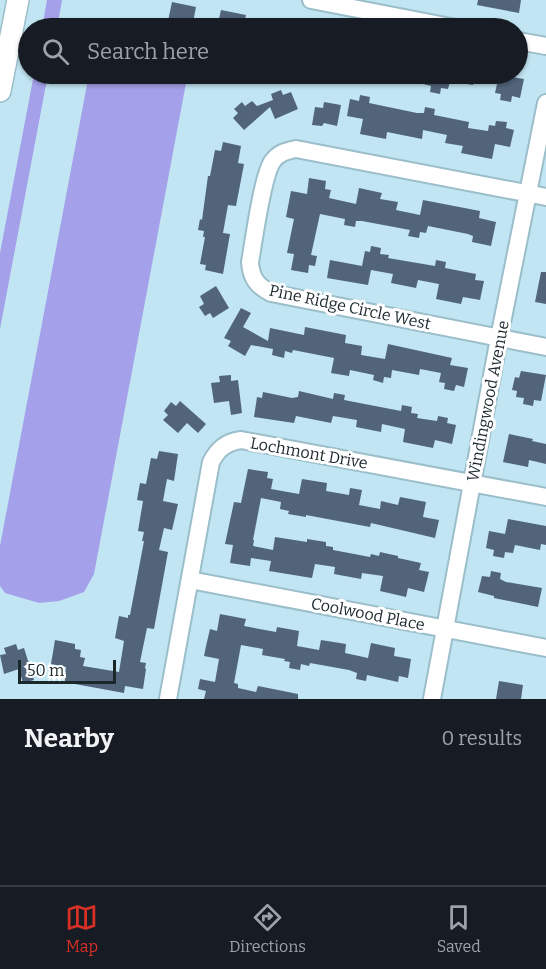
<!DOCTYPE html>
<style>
body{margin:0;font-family:Bitter,serif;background:#242831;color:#f1f3f6}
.scale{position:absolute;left:18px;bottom:15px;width:98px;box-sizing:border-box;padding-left:6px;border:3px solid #1a282c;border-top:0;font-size:16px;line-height:21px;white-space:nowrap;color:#1a282c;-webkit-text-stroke:4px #fff;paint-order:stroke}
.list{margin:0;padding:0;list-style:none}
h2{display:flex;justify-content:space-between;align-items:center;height:78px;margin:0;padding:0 24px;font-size:26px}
h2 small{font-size:20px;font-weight:400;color:#9ea1a6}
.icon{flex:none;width:33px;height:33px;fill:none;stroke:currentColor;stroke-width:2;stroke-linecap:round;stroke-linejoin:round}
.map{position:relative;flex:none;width:546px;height:699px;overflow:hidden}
.search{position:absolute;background:#171b24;box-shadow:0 2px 4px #0004;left:18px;right:18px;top:18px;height:66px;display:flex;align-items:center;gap:15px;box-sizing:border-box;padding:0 21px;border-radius:33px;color:#9ea1a6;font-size:22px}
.sheet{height:186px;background:#171b24}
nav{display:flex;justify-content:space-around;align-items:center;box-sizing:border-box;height:84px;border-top:2px solid #363941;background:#171b24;font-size:16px;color:#9ea1a6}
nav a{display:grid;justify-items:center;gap:3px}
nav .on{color:#d93025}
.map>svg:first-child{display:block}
.water{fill:#a4a1ea}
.building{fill:#51647a}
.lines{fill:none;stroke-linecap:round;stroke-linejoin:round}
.minor-casing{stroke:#9bbeca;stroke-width:20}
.major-casing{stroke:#9bbeca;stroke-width:24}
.minor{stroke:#fff;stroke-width:16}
.major{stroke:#fff;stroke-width:21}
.labels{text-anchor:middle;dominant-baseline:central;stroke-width:6;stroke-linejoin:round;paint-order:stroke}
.street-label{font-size:16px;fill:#1a282c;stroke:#fff}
</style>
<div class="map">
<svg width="546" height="699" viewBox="0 0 546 699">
<rect width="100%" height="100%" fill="#c1e5f2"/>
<path class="water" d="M 47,0 L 62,0 L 57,28 L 42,28 Z
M 34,74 L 48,74 L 0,329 L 0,253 Z
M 89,74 L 185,74 L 186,83 L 94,574 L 84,592 L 59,601 L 39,603 L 5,593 L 0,586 L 0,546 Z"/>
<path class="building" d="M 478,0 L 521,0 L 519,13 L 477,5 Z
M 172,2 L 196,7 L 192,28 L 175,28 L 177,22 L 168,21 Z
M 221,10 L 246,15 L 243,28 L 217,28 Z
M 425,74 L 507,74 L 507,76 L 524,79 L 520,98 L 512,96 L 511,102 L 500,100 L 501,94 L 495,93 L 497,84 L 474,80 L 473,85 L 450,81 L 448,89 L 441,88 L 440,94 L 430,92 L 431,86 L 423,84 Z
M 281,90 L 283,95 L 291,92 L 298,109 L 275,119 L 270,107 L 244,130 L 233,118 L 238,113 L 234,109 L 242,102 L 245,106 L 252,101 L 257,106 L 273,100 L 271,94 Z
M 360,95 L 370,97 L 369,103 L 417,113 L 424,113 L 425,107 L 435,109 L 434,115 L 469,122 L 468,128 L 488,131 L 489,125 L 495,126 L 496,121 L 507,122 L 506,128 L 514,130 L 510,147 L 495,144 L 492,159 L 461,153 L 463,146 L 445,143 L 447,135 L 423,130 L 422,139 L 387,132 L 386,139 L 360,134 L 363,119 L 347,116 L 350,99 L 359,101 Z
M 324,102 L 341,105 L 337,126 L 324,123 L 322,126 L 312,125 L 315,107 L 323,108 Z
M 223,142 L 241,146 L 238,163 L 244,164 L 236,206 L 228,205 L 223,233 L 230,234 L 223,274 L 205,270 L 206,265 L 200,264 L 205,237 L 203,237 L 204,231 L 198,230 L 200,219 L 202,220 L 208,176 L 210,176 L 215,150 L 221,151 Z
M 309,178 L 326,181 L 325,189 L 331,190 L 329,198 L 356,204 L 359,188 L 382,193 L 380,199 L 398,202 L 396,210 L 420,215 L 423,200 L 480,211 L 479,218 L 496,222 L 491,246 L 472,242 L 473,236 L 468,234 L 428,226 L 426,233 L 420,232 L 419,238 L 408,236 L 410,230 L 362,221 L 356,221 L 355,227 L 344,225 L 345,219 L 320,214 L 311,255 L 317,256 L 315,266 L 309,265 L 308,273 L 291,270 L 294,254 L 287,253 L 294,219 L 286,217 L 291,191 L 307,194 Z
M 371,246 L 381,248 L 380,254 L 389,255 L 388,258 L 435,266 L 436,260 L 446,262 L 445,268 L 476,274 L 475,280 L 484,281 L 480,300 L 463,297 L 461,304 L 436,299 L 439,284 L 418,280 L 416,288 L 391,283 L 393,274 L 371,270 L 368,285 L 327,278 L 330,260 L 362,266 L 365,251 L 370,252 Z
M 541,272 L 546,272 L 546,304 L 535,302 Z
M 216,286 L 229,308 L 213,318 L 210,313 L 205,316 L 199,307 L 204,304 L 200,296 Z
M 241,308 L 251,313 L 243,327 L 268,341 L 270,328 L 304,335 L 305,327 L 346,335 L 345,343 L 362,346 L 361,355 L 385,359 L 388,344 L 452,358 L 450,365 L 468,368 L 464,387 L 456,385 L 454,391 L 444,389 L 445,383 L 439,382 L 441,373 L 420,369 L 419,375 L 392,370 L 391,378 L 384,377 L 383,383 L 373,380 L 374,375 L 350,370 L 349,376 L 331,373 L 334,358 L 293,350 L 292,353 L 285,351 L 284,358 L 272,355 L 273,349 L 251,345 L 245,356 L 228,346 L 231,341 L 224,338 Z
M 521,371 L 546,375 L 541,401 L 534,400 L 533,406 L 523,404 L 524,398 L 516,397 L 517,391 L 512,390 L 515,377 L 519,378 Z
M 231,375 L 231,381 L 238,380 L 242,413 L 231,415 L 229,401 L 214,403 L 211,383 L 220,382 L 219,376 Z
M 299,391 L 333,399 L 334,393 L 345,395 L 344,400 L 401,411 L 402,405 L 412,407 L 411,413 L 418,414 L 417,418 L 437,421 L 438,416 L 448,418 L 447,423 L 456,425 L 452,444 L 435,440 L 433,448 L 403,442 L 405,429 L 382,424 L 381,432 L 356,427 L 357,420 L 333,416 L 331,423 L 296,416 L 294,423 L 254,417 L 257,397 L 262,398 L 263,392 L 292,398 L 298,397 Z
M 180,401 L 206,424 L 198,433 L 187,423 L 178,433 L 163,420 L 168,415 L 164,411 L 171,402 L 176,406 Z
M 509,434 L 533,439 L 532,441 L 546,444 L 546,464 L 529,460 L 528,467 L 503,462 Z
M 159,451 L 178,454 L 174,481 L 167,479 L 163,501 L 178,504 L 172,530 L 164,528 L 159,550 L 168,552 L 154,629 L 147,628 L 140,662 L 146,663 L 145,668 L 146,669 L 143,689 L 125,686 L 124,693 L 64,682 L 66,667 L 51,664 L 55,640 L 75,644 L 75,649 L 81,650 L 80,657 L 85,658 L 83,666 L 119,672 L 124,641 L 115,638 L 119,616 L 128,618 L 128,615 L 130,615 L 144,541 L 142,541 L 144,532 L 138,531 L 143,501 L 137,500 L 140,483 L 146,484 L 151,458 L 157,459 Z
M 248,469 L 268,472 L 267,478 L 273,479 L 271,489 L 299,494 L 302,479 L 327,483 L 326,491 L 349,495 L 350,488 L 362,490 L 359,505 L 380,509 L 381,501 L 398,505 L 400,497 L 426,502 L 423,517 L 439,520 L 435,538 L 371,523 L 370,527 L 306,515 L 306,517 L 288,514 L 289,511 L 280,509 L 281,502 L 261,498 L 253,540 L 254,540 L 253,546 L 273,550 L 275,537 L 307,542 L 307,539 L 326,542 L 326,546 L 333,547 L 333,550 L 370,557 L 371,554 L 379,556 L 380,552 L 398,556 L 398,558 L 421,563 L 419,570 L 429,572 L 424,592 L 408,588 L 406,597 L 380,591 L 383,576 L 362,573 L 361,579 L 334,574 L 335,567 L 315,564 L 312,578 L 269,571 L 271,561 L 251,558 L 250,566 L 230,563 L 233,545 L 225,544 L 234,502 L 241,503 Z
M 508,519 L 546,526 L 546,545 L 541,544 L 540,550 L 515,545 L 513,553 L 505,552 L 504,558 L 493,556 L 494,550 L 486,548 L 489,531 L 505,534 Z
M 491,571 L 501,573 L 500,579 L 506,582 L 542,588 L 538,607 L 494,598 L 494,596 L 478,592 L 482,576 L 490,577 Z
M 220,614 L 246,619 L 244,626 L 276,632 L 277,627 L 299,631 L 297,646 L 319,650 L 321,640 L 346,644 L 345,653 L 368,658 L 371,643 L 395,648 L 394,656 L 411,659 L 408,678 L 399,676 L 398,682 L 367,675 L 366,681 L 356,679 L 357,673 L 349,670 L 310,663 L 309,666 L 301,664 L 300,670 L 289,668 L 290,662 L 284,661 L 285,659 L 262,655 L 263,649 L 241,645 L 234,683 L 238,684 L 238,688 L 256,692 L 258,686 L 298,694 L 298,699 L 204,699 L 206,691 L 198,689 L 200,679 L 215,682 L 219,659 L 204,656 L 206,646 L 210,629 L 217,631 Z
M 16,644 L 18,650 L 24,648 L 34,680 L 23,683 L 19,669 L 4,674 L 0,655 L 6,654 L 4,648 Z
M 499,681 L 523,685 L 521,699 L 496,699 Z"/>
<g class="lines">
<defs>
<path id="minor" d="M 311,0 L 456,28
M 518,41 L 546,46
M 546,197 L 296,149 C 286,151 278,153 272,162 C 262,178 254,240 250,262 C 251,278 257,286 271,293 L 546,347
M 190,580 L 546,648
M 168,699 L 211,462 C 218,449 226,442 241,440 L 546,497
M 432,699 L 499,338 L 546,103"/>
<path id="major" d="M 0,91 L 18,0"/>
</defs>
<use href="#minor" class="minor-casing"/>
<use href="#major" class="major-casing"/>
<use href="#minor" class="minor"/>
<use href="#major" class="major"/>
</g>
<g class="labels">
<g class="street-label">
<text transform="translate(350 307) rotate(12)">Pine Ridge Circle West</text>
<text transform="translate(488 401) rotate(-79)">Windingwood Avenue</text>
<text transform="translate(309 453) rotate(10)">Lochmont Drive</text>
<text transform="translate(368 614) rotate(11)">Coolwood Place</text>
</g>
</g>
</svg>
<div class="scale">50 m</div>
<div class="search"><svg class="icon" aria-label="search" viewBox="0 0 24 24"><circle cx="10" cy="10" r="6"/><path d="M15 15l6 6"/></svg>Search here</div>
</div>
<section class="sheet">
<h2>Nearby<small>0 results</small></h2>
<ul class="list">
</ul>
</section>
<nav>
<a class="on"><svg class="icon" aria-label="map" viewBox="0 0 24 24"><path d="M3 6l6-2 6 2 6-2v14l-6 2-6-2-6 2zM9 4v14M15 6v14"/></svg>Map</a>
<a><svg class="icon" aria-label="directions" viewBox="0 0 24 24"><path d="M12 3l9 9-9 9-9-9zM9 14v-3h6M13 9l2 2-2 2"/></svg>Directions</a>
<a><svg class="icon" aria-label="saved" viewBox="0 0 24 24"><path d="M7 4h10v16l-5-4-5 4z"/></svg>Saved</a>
</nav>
